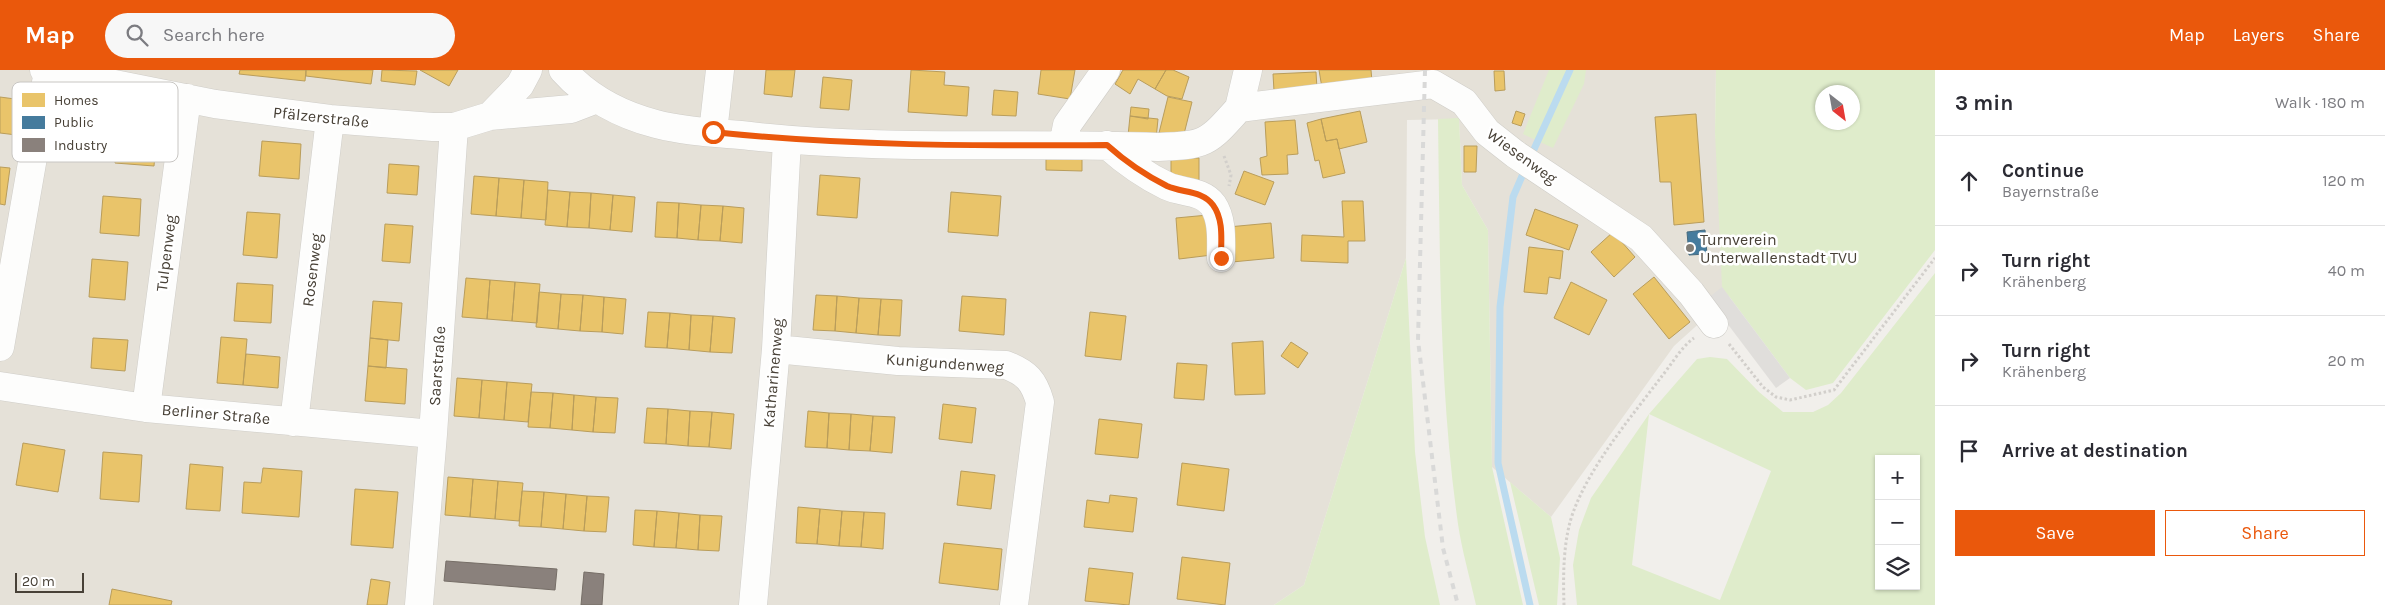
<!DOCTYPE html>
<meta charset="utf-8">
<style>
body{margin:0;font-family:Karla,sans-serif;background:#f7f7f7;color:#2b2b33}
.controls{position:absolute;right:15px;bottom:15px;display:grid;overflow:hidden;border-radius:0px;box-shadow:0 1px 4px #0004}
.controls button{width:45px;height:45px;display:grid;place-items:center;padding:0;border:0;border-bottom:1px solid #e1e1e2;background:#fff;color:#2b2b33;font:25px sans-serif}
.compass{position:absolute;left:1815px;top:15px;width:45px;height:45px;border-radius:50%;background:#fff;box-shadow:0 1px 4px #0004;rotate:149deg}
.scale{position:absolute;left:15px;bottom:12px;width:69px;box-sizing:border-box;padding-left:5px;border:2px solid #484137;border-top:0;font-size:14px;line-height:18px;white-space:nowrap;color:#484137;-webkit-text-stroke:4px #fff;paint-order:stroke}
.stop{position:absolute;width:15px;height:15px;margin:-11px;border:4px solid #ea580c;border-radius:50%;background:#fff}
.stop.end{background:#ea580c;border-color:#fff;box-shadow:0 1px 5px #0008}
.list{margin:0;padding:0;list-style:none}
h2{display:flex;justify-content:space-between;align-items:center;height:65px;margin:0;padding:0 20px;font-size:21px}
h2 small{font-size:16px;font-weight:400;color:#7c7c81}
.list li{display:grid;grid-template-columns:32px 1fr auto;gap:15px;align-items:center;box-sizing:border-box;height:90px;padding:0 20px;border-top:1px solid #e1e1e2}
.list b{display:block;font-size:19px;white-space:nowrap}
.list p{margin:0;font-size:16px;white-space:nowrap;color:#7c7c81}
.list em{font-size:16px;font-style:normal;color:#7c7c81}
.actions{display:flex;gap:10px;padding:15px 20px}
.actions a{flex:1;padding:11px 0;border:1px solid #ea580c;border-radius:0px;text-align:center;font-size:18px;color:#ea580c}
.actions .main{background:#ea580c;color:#fff}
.icon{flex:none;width:28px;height:28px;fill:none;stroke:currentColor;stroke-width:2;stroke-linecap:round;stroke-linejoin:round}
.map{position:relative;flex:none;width:1935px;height:535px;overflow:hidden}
header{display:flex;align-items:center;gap:30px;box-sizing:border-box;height:70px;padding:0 25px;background:#ea580c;color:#fff}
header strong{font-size:24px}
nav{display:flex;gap:28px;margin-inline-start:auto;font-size:18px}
.search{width:350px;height:45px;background:#f7f7f7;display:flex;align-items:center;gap:12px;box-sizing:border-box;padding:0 18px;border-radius:28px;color:#7c7c81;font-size:19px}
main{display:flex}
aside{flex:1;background:#fff}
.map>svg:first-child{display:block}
.residential{fill:#e5e1d8}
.green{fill:#dfeccb;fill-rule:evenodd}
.parking{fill:#e0dedb}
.homes{fill:#e9c46a;stroke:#b99d5b}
.public{fill:#457b9d;stroke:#466a7e}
.industry{fill:#8a817c;stroke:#766e67}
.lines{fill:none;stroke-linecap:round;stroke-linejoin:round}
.stream{stroke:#bbdbef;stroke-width:7}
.minor-casing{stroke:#cfcdc8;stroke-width:29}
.path{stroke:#d2cfcb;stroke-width:3;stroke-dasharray:2.5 2.5;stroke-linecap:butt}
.minor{stroke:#fdfdfc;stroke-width:28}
.rail{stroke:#d9d9d8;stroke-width:4;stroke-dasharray:6 6;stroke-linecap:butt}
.route{stroke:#ea580c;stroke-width:6}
.poi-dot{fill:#837e76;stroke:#fff;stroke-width:2}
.labels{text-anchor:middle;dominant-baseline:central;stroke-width:5;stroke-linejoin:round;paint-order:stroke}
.street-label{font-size:16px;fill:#484137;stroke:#fff}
.poi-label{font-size:16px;fill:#484137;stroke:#fff;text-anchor:start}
.key{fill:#fff;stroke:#c8c6c3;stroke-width:1}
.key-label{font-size:14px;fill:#484137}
</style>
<header>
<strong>Map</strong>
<div class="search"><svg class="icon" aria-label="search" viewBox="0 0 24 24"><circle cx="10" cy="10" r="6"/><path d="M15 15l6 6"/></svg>Search here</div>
<nav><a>Map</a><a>Layers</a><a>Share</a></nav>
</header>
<main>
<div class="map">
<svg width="1935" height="535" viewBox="0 0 1935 535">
<rect width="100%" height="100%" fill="#f1efeb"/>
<path class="residential" d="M 0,0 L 1716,0 L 1715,62 L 1735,221 L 1674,276 L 1551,447 L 1492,397 L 1488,160 L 1462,115 L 1459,49 L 1407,50 L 1406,188 L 1304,515 L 1274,535 L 0,535 Z"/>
<path class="green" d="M 1549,0 L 1586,0 L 1584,14 L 1553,78 L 1523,64 Z
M 1716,0 L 1935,0 L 1935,180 L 1833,313 L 1806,320 L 1790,308 L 1722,217 L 1715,62 ZM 1822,22 L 1852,22 L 1852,52 L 1822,52 Z
M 1459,48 L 1462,115 L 1488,160 L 1492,397 L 1523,535 L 1476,535 C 1470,508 1462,481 1458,454 C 1439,320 1440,184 1438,49 Z
M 1406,188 L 1415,382 L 1425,467 L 1440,535 L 1274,535 L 1304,515 Z
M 1935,203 L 1935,535 L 1577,535 L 1573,495 L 1579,460 L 1591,428 L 1649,344 L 1697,289 L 1710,287 L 1727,289 L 1759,322 L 1783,342 L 1813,342 L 1828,335 L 1841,323 ZM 1649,344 L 1771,401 L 1720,530 L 1632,495 ZM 1879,389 L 1916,389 L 1916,516 L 1879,516 Z
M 1510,412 L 1551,447 L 1560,488 L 1557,535 L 1539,535 Z"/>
<path class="parking" d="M 1722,217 L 1790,308 L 1776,318 L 1708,228 Z"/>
<path class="homes" d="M 240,0 L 306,0 L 305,11 L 239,4 Z
M 306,0 L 373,0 L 371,14 L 306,6 Z
M 382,0 L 417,1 L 415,15 L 381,11 Z
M 420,0 L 458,0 L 449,16 Z
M 766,0 L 795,0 L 792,27 L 764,24 Z
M 911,0 L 945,2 L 944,15 L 969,17 L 967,46 L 908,42 Z
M 1041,0 L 1075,0 L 1070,29 L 1038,24 Z
M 1123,0 L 1166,0 L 1155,19 L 1138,9 L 1130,24 L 1115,14 Z
M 1166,0 L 1173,0 L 1189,7 L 1182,29 L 1167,26 L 1155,19 Z
M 1319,0 L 1371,0 L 1372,11 L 1322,18 Z
M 1494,1 L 1504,1 L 1505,20 L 1495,21 Z
M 1316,2 L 1317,19 L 1274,21 L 1273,4 Z
M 823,7 L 852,10 L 849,40 L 820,38 Z
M 994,20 L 1018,22 L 1016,46 L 992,45 Z
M 0,27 L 30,31 L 25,66 L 0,63 Z
M 1168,27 L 1192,32 L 1183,68 L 1159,63 Z
M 1131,37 L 1149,39 L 1148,49 L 1130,46 Z
M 1360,41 L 1367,72 L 1339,79 L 1337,69 L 1326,71 L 1321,49 Z
M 1516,41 L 1525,44 L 1521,56 L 1512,53 Z
M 1696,44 L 1704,152 L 1674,155 L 1671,112 L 1660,112 L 1655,47 Z
M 1130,46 L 1158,49 L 1156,69 L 1128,66 Z
M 1321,49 L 1326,71 L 1337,69 L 1345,103 L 1323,108 L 1319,90 L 1315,91 L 1307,53 Z
M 1295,50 L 1298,84 L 1287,85 L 1288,104 L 1262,105 L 1260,88 L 1267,86 L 1265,52 Z
M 117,58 L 157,61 L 154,96 L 115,93 Z
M 262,71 L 301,74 L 299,109 L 259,106 Z
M 1464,76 L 1477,76 L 1476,102 L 1464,102 Z
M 1046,82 L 1082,83 L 1082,101 L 1046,100 Z
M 1171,88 L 1199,88 L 1199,110 L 1171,110 Z
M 389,94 L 419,96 L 417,125 L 387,123 Z
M 0,97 L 10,98 L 5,135 L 0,134 Z
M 1244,101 L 1274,112 L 1265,135 L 1235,124 Z
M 820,105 L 860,108 L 857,148 L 817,145 Z
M 474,106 L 499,108 L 496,146 L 471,144 Z
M 499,108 L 524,110 L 521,148 L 496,146 Z
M 524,110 L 548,112 L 546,150 L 521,148 Z
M 548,120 L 570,122 L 567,157 L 545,155 Z
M 570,122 L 591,123 L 589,158 L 567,157 Z
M 951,122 L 1001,126 L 998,166 L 948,162 Z
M 591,123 L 613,125 L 610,160 L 589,158 Z
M 613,125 L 635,127 L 632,162 L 610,160 Z
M 103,126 L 141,129 L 139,166 L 100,163 Z
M 1342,131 L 1363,131 L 1365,171 L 1348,171 L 1348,193 L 1301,191 L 1302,165 L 1344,167 Z
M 657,132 L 679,133 L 677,168 L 655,167 Z
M 679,133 L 701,135 L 698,170 L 677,168 Z
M 701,135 L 723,136 L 720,171 L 698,170 Z
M 723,136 L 744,138 L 742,173 L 720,171 Z
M 1535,139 L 1578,155 L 1569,180 L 1526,165 Z
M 247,142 L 280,144 L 277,188 L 243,185 Z
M 1208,145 L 1212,185 L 1179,189 L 1176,148 Z
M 1271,153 L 1274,188 L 1232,192 L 1228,157 Z
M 385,154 L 413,156 L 410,193 L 382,191 Z
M 1613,162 L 1635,187 L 1614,207 L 1591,182 Z
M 1529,177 L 1563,181 L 1560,209 L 1549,207 L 1547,224 L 1524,222 Z
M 92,189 L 128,192 L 125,230 L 89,227 Z
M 1654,207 L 1690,252 L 1669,269 L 1633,224 Z
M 466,208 L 490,210 L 487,249 L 462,247 Z
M 490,210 L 515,212 L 512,251 L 487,249 Z
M 515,212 L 540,214 L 537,253 L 512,251 Z
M 1571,212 L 1607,230 L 1589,265 L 1554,248 Z
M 237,213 L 273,215 L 271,253 L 234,251 Z
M 539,222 L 561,224 L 558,259 L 536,257 Z
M 561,224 L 583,225 L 580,261 L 558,259 Z
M 583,225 L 604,227 L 602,262 L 580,261 Z
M 816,225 L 837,226 L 835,261 L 813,260 Z
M 837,226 L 859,228 L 856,263 L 835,261 Z
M 962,226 L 1006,229 L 1004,265 L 959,261 Z
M 604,227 L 626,229 L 623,264 L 602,262 Z
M 859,228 L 881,229 L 878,265 L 856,263 Z
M 881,229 L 902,230 L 900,266 L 878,265 Z
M 373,231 L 402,233 L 399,271 L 370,268 Z
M 648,242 L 670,243 L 667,278 L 645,277 Z
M 1090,242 L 1126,246 L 1121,290 L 1085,286 Z
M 670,243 L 691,245 L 689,280 L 667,278 Z
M 691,245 L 713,246 L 710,282 L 689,280 Z
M 713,246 L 735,248 L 732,283 L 710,282 Z
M 221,267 L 247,269 L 243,315 L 217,313 Z
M 93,268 L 128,270 L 125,301 L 91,298 Z
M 370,268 L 388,270 L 386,298 L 368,296 Z
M 1263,271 L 1265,324 L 1235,325 L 1232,273 Z
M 1291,272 L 1308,283 L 1298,298 L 1281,286 Z
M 246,284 L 280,287 L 278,318 L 243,315 Z
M 1177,293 L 1207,295 L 1204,330 L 1174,328 Z
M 368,296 L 407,299 L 405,334 L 365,331 Z
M 457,308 L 482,310 L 479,348 L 454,346 Z
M 482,310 L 507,312 L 504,350 L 479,348 Z
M 507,312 L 532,314 L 528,352 L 504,350 Z
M 531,322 L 553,323 L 550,358 L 528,357 Z
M 553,323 L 574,325 L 572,360 L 550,358 Z
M 574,325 L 596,327 L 593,362 L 572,360 Z
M 596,327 L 618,328 L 615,363 L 593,362 Z
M 943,334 L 976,338 L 972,373 L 939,369 Z
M 647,338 L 668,339 L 666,374 L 644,373 Z
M 668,339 L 690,341 L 688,376 L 666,374 Z
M 690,341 L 712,342 L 709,377 L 688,376 Z
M 808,341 L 829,343 L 827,378 L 805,377 Z
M 712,342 L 734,344 L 731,379 L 709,377 Z
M 829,343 L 851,344 L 849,380 L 827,378 Z
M 851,344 L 873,346 L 870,381 L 849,380 Z
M 873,346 L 895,347 L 892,383 L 870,381 Z
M 1099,349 L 1142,354 L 1138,388 L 1095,384 Z
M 23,373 L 65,380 L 58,422 L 16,415 Z
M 103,382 L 142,385 L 139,432 L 100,429 Z
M 1182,393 L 1229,399 L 1224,441 L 1177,435 Z
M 190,394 L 223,397 L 220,441 L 186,439 Z
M 263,398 L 302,401 L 299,447 L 242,443 L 244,412 L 261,413 Z
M 961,401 L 995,405 L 991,439 L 957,435 Z
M 448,407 L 473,409 L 470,447 L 445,445 Z
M 473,409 L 498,411 L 495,449 L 470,447 Z
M 498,411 L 523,413 L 519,451 L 495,449 Z
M 355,419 L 398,422 L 393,478 L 351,475 Z
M 522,421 L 544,422 L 541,457 L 519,456 Z
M 544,422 L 566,424 L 563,459 L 541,457 Z
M 566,424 L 587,426 L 584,461 L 563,459 Z
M 1110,425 L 1137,428 L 1133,462 L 1084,457 L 1087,430 L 1109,433 Z
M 587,426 L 609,427 L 606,462 L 584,461 Z
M 798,437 L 820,439 L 817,474 L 796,473 Z
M 820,439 L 842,441 L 839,476 L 817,474 Z
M 635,440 L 657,441 L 654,477 L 633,475 Z
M 657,441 L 679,443 L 676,478 L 654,477 Z
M 842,441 L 864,442 L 861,477 L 839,476 Z
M 864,442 L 885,443 L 883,479 L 861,477 Z
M 679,443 L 700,445 L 698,480 L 676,478 Z
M 700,445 L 722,446 L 719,481 L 698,480 Z
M 944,473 L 1002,479 L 998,520 L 939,513 Z
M 1182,487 L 1230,493 L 1225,535 L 1177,529 Z
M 1089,498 L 1133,503 L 1129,535 L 1085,531 Z
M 371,509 L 390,512 L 387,535 L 367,535 Z
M 112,519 L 172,531 L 171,535 L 109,535 Z"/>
<path class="public" d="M 1705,160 L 1707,184 L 1689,185 L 1687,162 Z"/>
<path class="industry" d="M 446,491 L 557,499 L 555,520 L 444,511 Z
M 584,502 L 604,504 L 602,535 L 581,535 Z"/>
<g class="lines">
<path class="stream" d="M 1530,88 L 1570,0
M 1526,97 L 1513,127 L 1500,237 L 1498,393 L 1530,535"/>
<defs>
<path id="minor" d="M 44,0 L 215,34 L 330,49 L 433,57 L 454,57 L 490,46 L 571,39 L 597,29
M 563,0 C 587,27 621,45 656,54 C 686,62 720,63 750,66 C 885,81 1022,72 1158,77 C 1206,75 1207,74 1239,38 L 1433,14 L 1464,32 L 1487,62 L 1515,84 L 1641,168 L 1691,223 L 1714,254
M 1239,38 L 1248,0
M 490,46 L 520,15 L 528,0
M 713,62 L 720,0
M 1063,75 L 1067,55 L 1106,0
M 1107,75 C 1126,92 1144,105 1167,116 C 1182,123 1202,120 1213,135 C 1223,150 1221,171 1221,188
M 0,277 L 48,1
M 776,279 L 898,291 L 1006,295 C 1027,303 1034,311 1040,332 L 1014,535
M 0,316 L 146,338 L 433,364
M 146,338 L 187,28
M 294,352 L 330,49
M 419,535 L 433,364 L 454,57
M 753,535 L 776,279 L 787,70"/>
</defs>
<use href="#minor" class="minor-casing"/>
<path class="path" d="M 1224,86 L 1231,105 L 1229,116
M 1729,274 L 1763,317 L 1776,327 L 1790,330 L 1834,320 L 1935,188
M 1564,535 C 1563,505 1563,468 1574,440 C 1592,393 1632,346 1662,306 C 1672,294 1681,277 1694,268"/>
<use href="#minor" class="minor"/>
<path class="rail" d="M 1425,0 L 1418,270 L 1443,478 L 1458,535"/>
</g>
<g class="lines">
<path class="route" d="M 713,62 C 844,76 975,76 1107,75 C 1126,92 1145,105 1167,116 C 1182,123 1202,120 1213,135 C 1224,150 1221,171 1221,188"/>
</g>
<circle class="poi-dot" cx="1690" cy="178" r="5"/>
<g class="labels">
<g class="street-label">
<text transform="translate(321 47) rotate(6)">Pfälzerstraße</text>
<text transform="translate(1522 86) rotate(36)">Wiesenweg</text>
<text transform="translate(166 183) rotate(-83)">Tulpenweg</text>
<text transform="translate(312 200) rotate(-83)">Rosenweg</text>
<text transform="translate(945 293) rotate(4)">Kunigundenweg</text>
<text transform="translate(437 296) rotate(-86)">Saarstraße</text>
<text transform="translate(773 303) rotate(-85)">Katharinenweg</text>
<text transform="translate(216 344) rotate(5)">Berliner Straße</text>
</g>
<g class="poi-label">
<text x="1700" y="169">Turnverein<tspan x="1700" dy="18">Unterwallenstadt TVU</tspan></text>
</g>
</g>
<rect x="12" y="12" width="166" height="80" rx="8" class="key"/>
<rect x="22" y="23" width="23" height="14" fill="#e9c46a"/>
<rect x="22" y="46" width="23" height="13" fill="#457b9d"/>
<rect x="22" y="68" width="23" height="14" fill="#8a817c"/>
<g class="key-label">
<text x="54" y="35">Homes</text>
<text x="54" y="57">Public</text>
<text x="54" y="80">Industry</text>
</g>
</svg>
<div class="controls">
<button>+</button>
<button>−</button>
<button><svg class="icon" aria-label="layers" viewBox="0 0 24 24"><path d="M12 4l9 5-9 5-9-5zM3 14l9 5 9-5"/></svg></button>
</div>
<svg class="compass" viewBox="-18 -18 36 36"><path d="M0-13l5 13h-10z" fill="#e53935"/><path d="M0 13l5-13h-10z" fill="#7c7c81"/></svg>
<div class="scale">20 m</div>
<div class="stop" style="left:713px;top:62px"></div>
<div class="stop end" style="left:1221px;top:188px"></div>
</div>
<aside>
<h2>3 min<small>Walk · 180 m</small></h2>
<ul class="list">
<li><svg class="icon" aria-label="ahead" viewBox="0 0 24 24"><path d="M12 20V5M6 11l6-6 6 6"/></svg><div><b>Continue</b><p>Bayernstraße</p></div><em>120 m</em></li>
<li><svg class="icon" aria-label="right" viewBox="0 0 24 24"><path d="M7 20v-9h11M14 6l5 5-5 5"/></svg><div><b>Turn right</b><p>Krähenberg</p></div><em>40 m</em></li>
<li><svg class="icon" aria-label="right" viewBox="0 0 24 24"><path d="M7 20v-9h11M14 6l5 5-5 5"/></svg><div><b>Turn right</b><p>Krähenberg</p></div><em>20 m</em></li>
<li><svg class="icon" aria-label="arrive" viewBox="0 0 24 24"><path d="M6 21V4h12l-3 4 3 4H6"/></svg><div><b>Arrive at destination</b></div></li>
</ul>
<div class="actions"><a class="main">Save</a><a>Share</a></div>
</aside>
</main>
